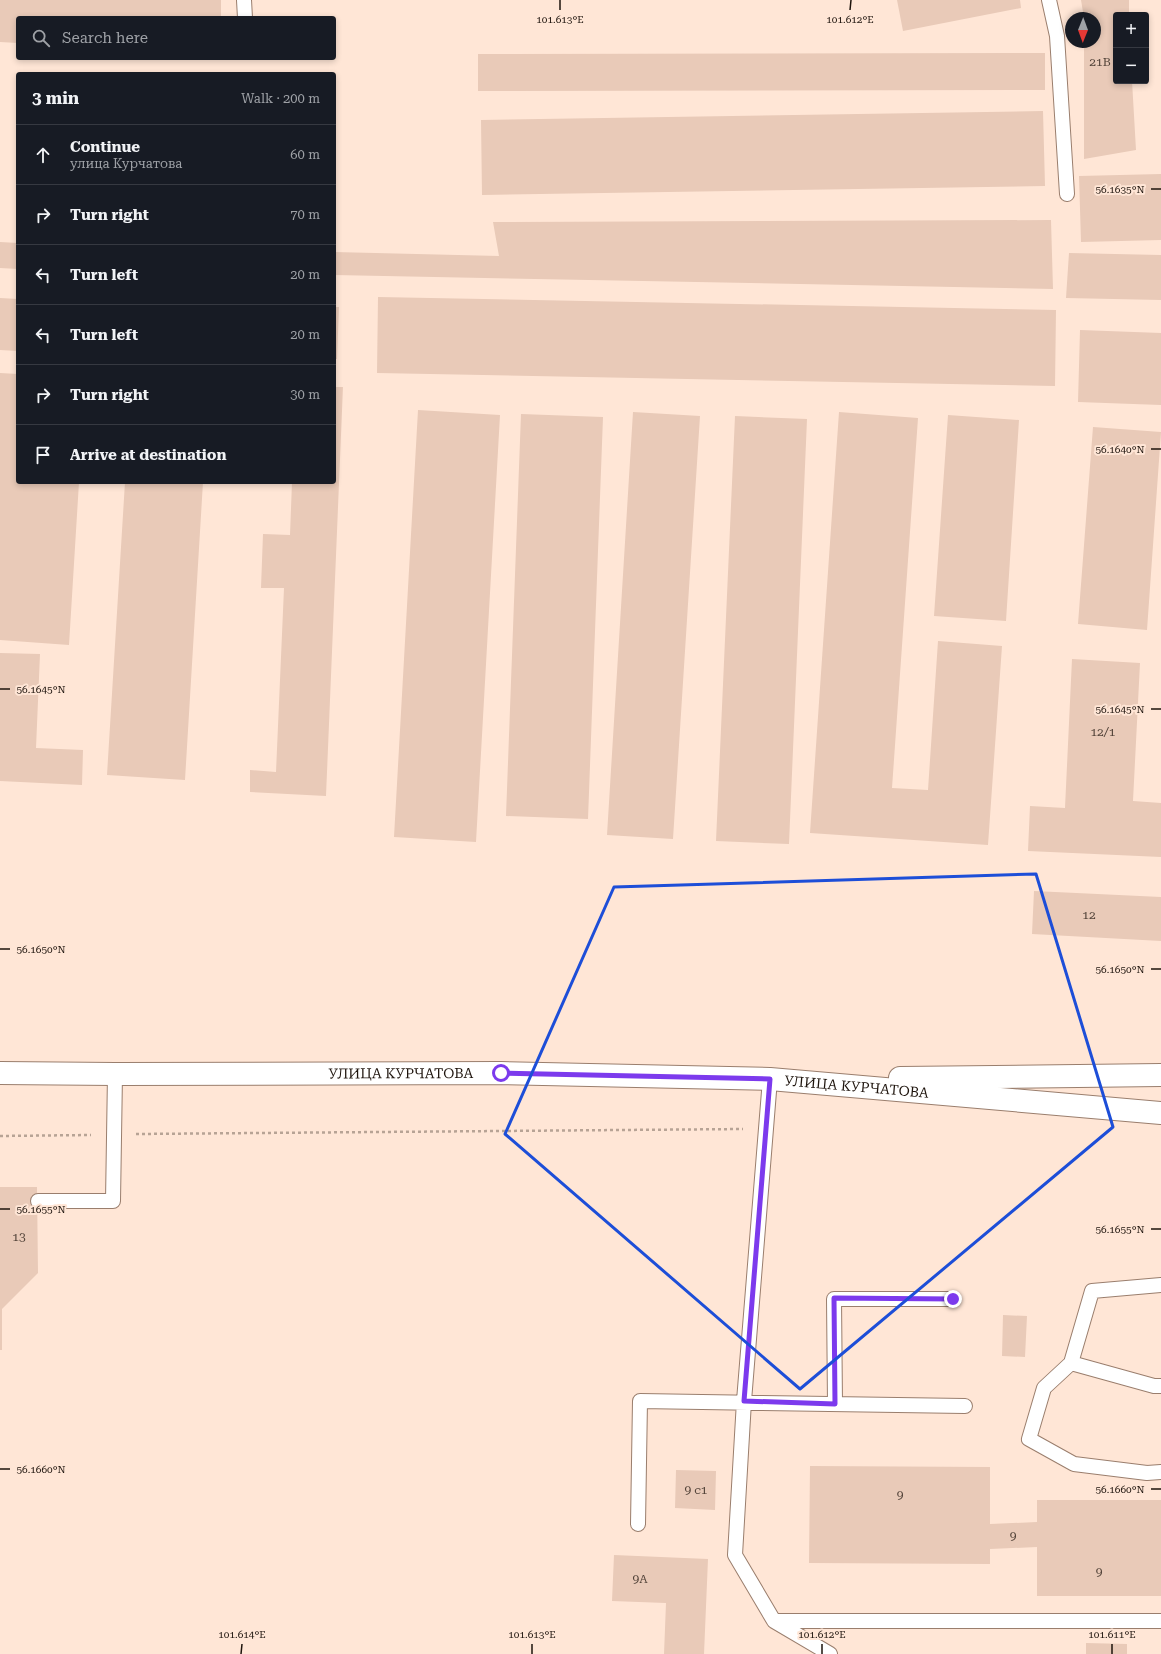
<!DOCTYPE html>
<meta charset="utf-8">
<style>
body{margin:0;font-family:"Roboto Serif",serif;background:#20242c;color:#f1f3f6}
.controls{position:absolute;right:12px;top:12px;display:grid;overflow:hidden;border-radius:4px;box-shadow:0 2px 6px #0003}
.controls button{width:36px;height:36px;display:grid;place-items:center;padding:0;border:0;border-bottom:1px solid #363941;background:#171b24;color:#f1f3f6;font:20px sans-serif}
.compass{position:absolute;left:1065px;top:12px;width:36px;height:36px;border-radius:50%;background:#171b24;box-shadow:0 2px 6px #0003;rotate:181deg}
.stop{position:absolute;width:12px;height:12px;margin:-9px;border:3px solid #7c3aed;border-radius:50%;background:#fff}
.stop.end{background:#7c3aed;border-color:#fff;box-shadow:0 1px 4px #0008}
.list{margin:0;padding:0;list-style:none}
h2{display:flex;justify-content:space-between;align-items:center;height:52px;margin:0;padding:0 16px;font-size:17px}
h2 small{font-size:13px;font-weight:400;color:#9ea1a6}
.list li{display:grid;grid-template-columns:26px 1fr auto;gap:12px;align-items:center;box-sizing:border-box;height:60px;padding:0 16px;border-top:1px solid #363941}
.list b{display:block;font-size:15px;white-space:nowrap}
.list p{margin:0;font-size:13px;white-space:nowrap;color:#9ea1a6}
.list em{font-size:13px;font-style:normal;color:#9ea1a6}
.icon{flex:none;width:22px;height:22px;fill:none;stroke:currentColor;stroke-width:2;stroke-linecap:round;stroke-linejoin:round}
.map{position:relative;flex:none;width:1161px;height:1654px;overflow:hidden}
.search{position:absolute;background:#171b24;box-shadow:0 2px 6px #0003;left:16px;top:16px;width:320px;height:44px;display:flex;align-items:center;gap:10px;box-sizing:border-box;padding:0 14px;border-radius:4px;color:#9ea1a6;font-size:15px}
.panel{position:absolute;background:#171b24;box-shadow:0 2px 6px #0003;left:16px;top:72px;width:320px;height:412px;border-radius:4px}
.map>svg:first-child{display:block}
.building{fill:#e9cab8}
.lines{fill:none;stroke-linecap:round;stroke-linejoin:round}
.service-casing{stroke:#9a7e6d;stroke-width:16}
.secondary-casing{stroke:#9a7e6d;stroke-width:24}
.path{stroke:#b7a395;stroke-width:2.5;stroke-dasharray:3 3;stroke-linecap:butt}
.service{stroke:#fff;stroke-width:14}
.secondary{stroke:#fff;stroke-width:22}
.route{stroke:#7c3aed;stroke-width:5}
.marked{fill:none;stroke:#1d4ed8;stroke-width:3;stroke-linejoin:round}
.ticks{fill:none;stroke:#1e140d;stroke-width:1.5}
.labels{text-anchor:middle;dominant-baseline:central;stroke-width:4;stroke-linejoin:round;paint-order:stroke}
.number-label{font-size:12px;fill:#514238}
.street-label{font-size:14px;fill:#1e140d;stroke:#ffe6d6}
.ticks-label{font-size:10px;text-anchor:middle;fill:#1e140d;stroke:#ffe6d6;stroke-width:4;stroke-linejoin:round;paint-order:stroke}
</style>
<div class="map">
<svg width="1161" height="1654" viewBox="0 0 1161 1654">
<rect width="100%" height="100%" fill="#ffe6d6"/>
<path class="building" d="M 0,0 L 221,0 L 221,18 L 18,18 L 18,43 L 0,42 Z
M 897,0 L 1020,0 L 1021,8 L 903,31 Z
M 1081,0 L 1129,0 L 1129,15 L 1116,15 L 1116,81 L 1132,81 L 1136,150 L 1084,159 L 1084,42 L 1095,42 L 1095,18 L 1084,18 Z
M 1045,53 L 1045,90 L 478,91 L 478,54 Z
M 1043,111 L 1045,186 L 482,195 L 481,120 Z
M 1161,174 L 1161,240 L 1081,242 L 1079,176 Z
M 1051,220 L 1053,289 L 334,275 L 334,252 L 499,256 L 493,222 Z
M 0,242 L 18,243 L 18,269 L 0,268 Z
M 1069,253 L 1161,255 L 1161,300 L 1066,298 Z
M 378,297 L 1056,310 L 1055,386 L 377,373 Z
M 0,298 L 18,299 L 18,351 L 0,350 Z
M 334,307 L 339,307 L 337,359 L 334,359 Z
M 1080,330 L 1161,333 L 1161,405 L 1078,402 Z
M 0,373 L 18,374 L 18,482 L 79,482 L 69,645 L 0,640 Z
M 334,387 L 343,387 L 326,796 L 250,792 L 250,770 L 276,772 L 284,588 L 261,588 L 263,534 L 290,535 L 292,482 L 334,482 Z
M 418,410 L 500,415 L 476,842 L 394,837 Z
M 633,412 L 700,416 L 673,839 L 607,835 Z
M 839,412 L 918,418 L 892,788 L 928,790 L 938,641 L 1002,646 L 988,845 L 810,833 Z
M 521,414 L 603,417 L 588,819 L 506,816 Z
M 948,415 L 1019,420 L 1006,621 L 934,616 Z
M 735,416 L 807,419 L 789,844 L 716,841 Z
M 1093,427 L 1161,432 L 1147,630 L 1078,624 Z
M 125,482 L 203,482 L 185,780 L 107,775 Z
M 0,653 L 40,654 L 36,748 L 83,750 L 82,785 L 0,781 Z
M 1072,659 L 1140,663 L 1133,801 L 1161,803 L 1161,857 L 1028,851 L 1030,806 L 1065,808 Z
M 1034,891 L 1161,897 L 1161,941 L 1032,934 Z
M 0,1187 L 37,1187 L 38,1273 L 2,1309 L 2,1350 L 0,1350 Z
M 1003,1315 L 1027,1316 L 1025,1357 L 1002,1356 Z
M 810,1466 L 990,1467 L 990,1524 L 1037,1522 L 1037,1500 L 1161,1500 L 1161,1596 L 1037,1596 L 1037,1547 L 990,1549 L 990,1564 L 809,1563 Z
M 676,1470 L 716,1471 L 715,1510 L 675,1508 Z
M 614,1555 L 708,1559 L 704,1654 L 664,1654 L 666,1603 L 612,1601 Z
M 1086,1643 L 1127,1644 L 1127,1654 L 1086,1654 Z"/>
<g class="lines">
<defs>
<path id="service" d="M 244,0 L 245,18
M 1049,0 L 1057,36 L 1067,194
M 770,1079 L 744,1401 L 735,1555 L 774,1621 L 830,1654
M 38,1201 L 113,1201 L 115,1074
M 1161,1285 L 1092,1291 L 1071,1363 L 1154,1386 L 1161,1386
M 1071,1363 L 1044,1388 L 1029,1439 L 1074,1464 L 1147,1473 L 1161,1472
M 835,1404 L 834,1299 L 953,1299
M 638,1524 L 640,1401 L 965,1406
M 774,1621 L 1161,1621"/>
<g id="secondary">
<path id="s1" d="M 0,1073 L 115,1074 L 501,1073 L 770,1079 L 1161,1113"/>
<path d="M 900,1078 L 1161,1075"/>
</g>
</defs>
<use href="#service" class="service-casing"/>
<use href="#secondary" class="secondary-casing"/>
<path class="path" d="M 136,1134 L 743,1129
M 0,1136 L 91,1135"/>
<use href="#service" class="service"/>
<use href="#secondary" class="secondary"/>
</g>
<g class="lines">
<path class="route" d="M 501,1073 L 770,1079 L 744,1401 L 835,1404 L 834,1298 L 953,1299"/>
</g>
<path class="marked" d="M 1036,874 L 1113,1127 L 800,1389 L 505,1134 L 614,887 Z"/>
<path class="ticks" d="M 560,10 L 560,0M 850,10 L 851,0M 1151,189 L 1161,189M 1151,449 L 1161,449M 0,689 L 10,689M 1151,709 L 1161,709M 0,949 L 10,949M 1151,969 L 1161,969M 0,1209 L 10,1209M 1151,1229 L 1161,1229M 0,1469 L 10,1469M 1151,1489 L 1161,1489M 241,1654 L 242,1644M 532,1654 L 532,1644M 822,1654 L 822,1644M 1112,1654 L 1112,1644"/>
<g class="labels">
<g class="number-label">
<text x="1100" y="62">21В</text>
<text x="1103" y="732">12/1</text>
<text x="1089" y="915">12</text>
<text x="19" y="1237">13</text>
<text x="696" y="1490">9 с1</text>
<text x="900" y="1495">9</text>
<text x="1013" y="1536">9</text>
<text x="1099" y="1572">9</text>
<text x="640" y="1579">9А</text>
</g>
<g class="street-label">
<text stroke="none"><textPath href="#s1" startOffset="401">УЛИЦА КУРЧАТОВА</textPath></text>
<text stroke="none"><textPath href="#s1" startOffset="857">УЛИЦА КУРЧАТОВА</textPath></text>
</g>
</g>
<g class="ticks-label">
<text x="560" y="23">101.613°E</text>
<text x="850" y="23">101.612°E</text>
<text x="1120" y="193">56.1635°N</text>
<text x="1120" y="453">56.1640°N</text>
<text x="41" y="693">56.1645°N</text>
<text x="1120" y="713">56.1645°N</text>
<text x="41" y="953">56.1650°N</text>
<text x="1120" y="973">56.1650°N</text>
<text x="41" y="1213">56.1655°N</text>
<text x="1120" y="1233">56.1655°N</text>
<text x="41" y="1473">56.1660°N</text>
<text x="1120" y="1493">56.1660°N</text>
<text x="242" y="1638">101.614°E</text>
<text x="532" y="1638">101.613°E</text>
<text x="822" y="1638">101.612°E</text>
<text x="1112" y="1638">101.611°E</text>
</g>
</svg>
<div class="controls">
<button>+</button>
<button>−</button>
</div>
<svg class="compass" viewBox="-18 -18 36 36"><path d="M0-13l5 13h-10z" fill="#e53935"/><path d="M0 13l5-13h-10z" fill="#9ea1a6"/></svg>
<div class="stop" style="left:501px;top:1073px"></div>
<div class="stop end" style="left:953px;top:1299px"></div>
<div class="search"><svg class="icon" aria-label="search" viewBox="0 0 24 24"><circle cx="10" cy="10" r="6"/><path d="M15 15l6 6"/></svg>Search here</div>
<section class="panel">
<h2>3 min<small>Walk · 200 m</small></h2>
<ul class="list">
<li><svg class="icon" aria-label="ahead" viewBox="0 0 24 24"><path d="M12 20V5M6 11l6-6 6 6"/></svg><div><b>Continue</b><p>улица Курчатова</p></div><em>60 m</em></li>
<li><svg class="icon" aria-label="right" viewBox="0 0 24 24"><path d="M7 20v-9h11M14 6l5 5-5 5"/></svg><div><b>Turn right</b></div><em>70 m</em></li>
<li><svg class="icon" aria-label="left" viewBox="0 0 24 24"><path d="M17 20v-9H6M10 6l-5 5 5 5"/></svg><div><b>Turn left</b></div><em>20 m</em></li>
<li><svg class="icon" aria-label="left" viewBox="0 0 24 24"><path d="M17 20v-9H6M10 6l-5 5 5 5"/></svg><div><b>Turn left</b></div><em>20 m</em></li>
<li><svg class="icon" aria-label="right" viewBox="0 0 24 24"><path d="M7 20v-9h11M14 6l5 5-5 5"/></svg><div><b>Turn right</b></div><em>30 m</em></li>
<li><svg class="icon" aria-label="arrive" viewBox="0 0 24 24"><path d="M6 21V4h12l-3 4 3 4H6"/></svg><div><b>Arrive at destination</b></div></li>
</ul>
</section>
</div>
